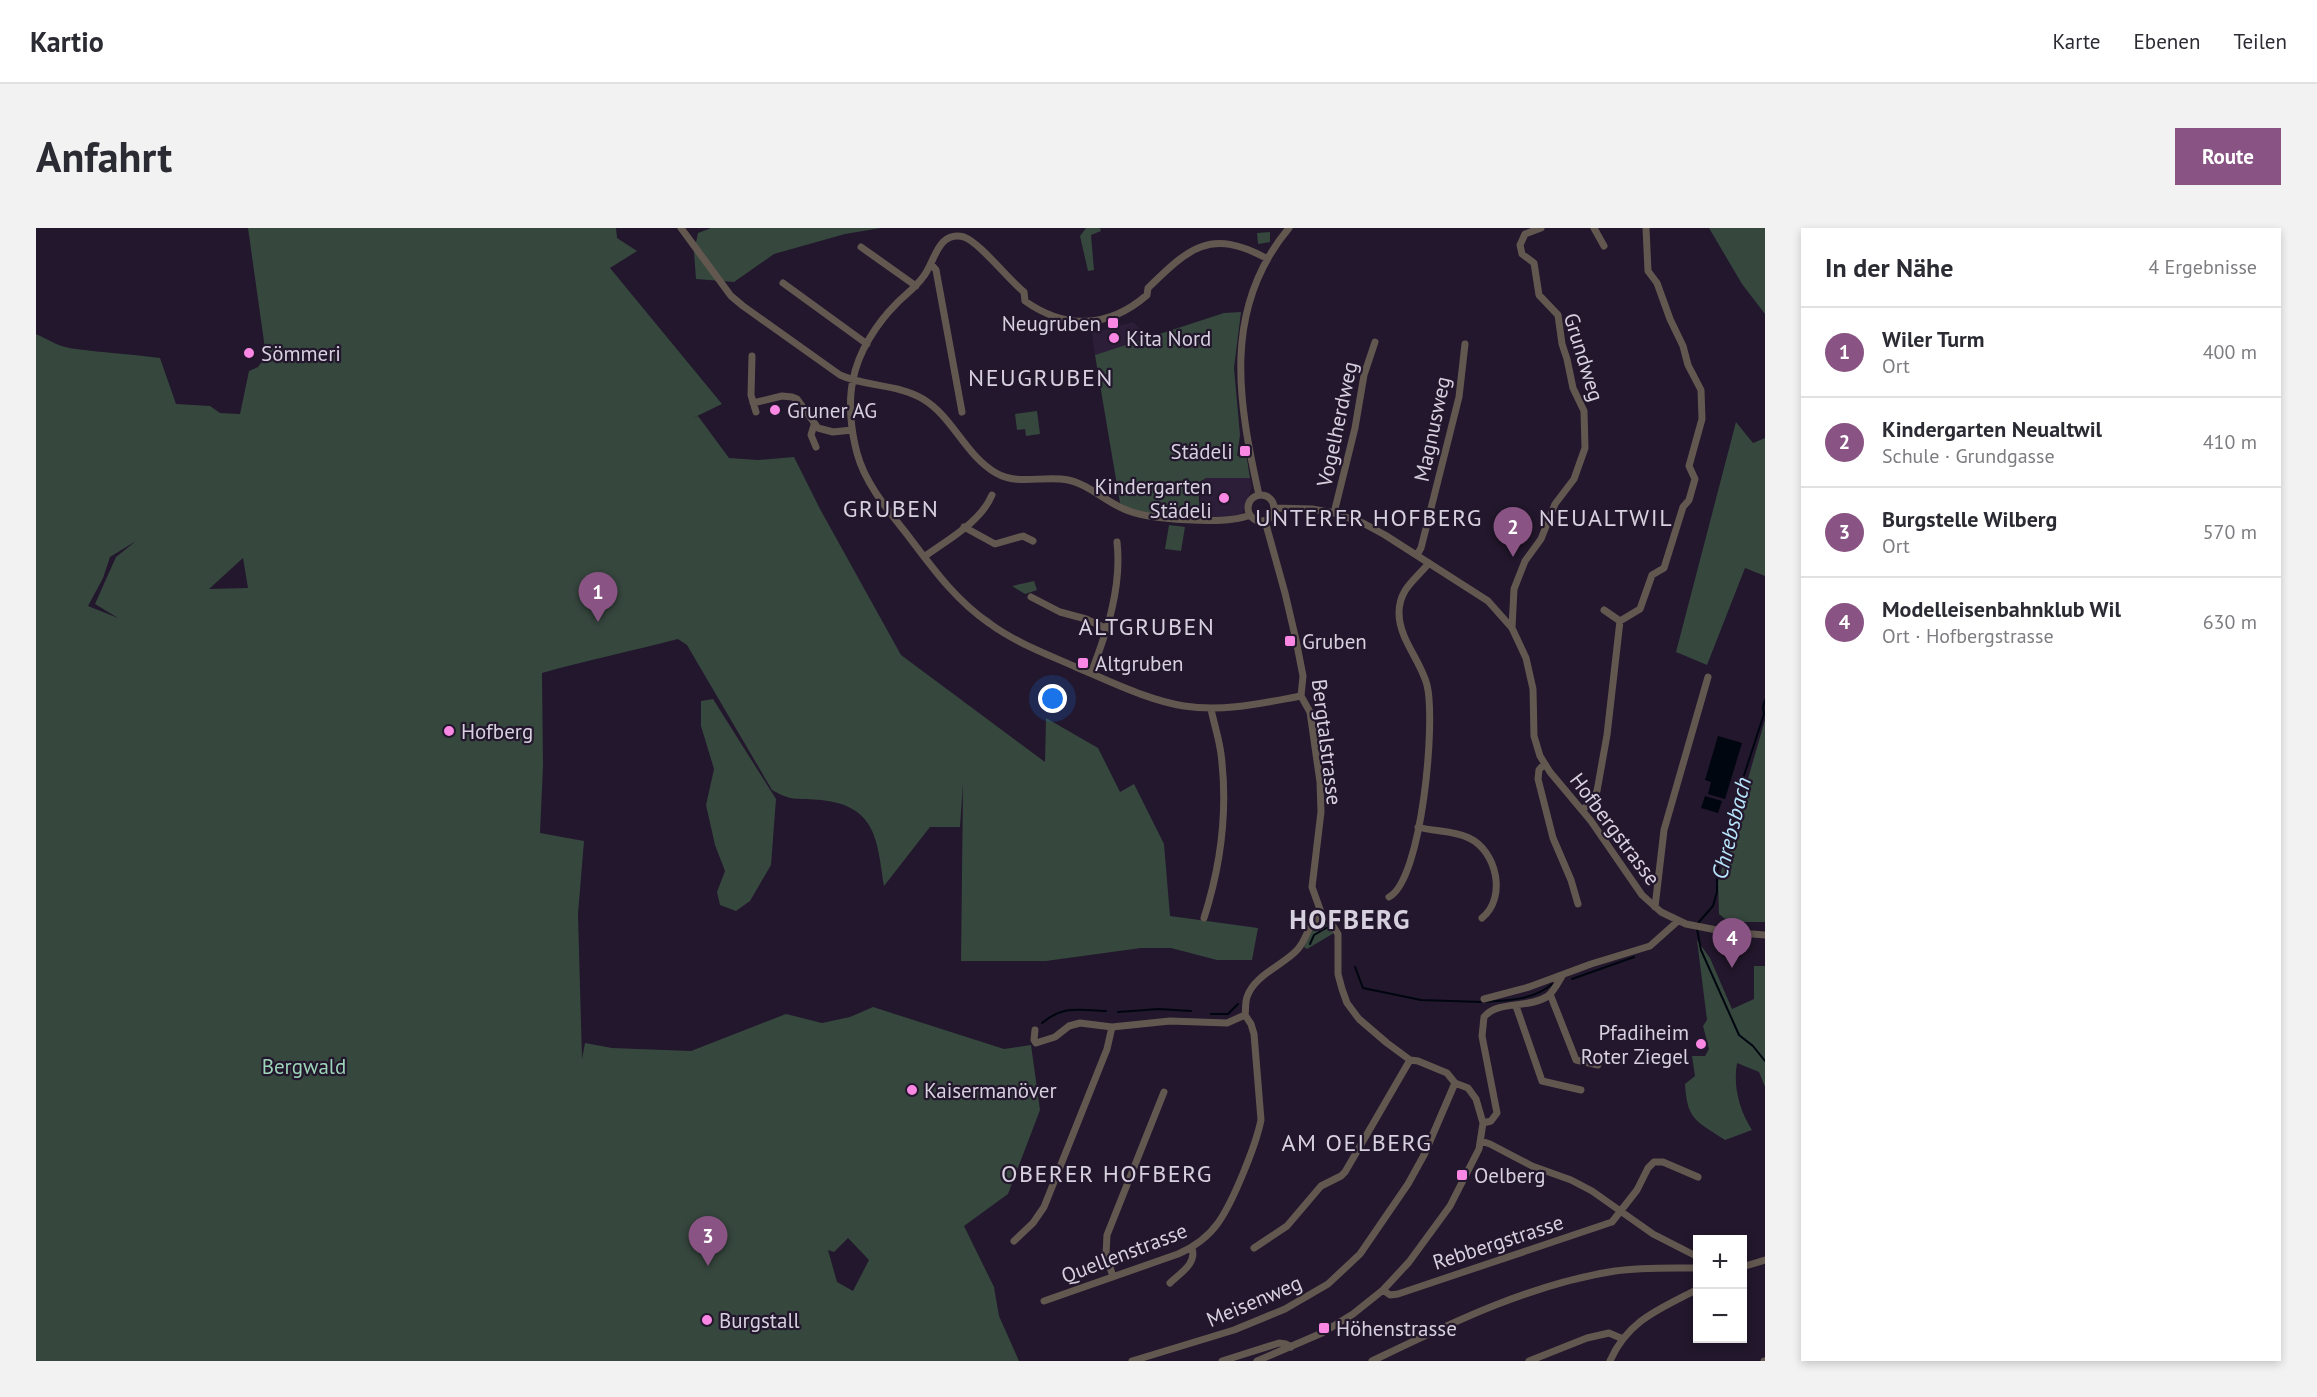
<!DOCTYPE html>
<html lang="de">
<meta charset="utf-8">
<style>
body{margin:0;font-family:"PT Sans",sans-serif;background:#f2f2f3;color:#2b2b33}
.controls{position:absolute;right:18px;bottom:18px;display:grid;overflow:hidden;border-radius:0px;box-shadow:0 3px 9px #0003}
.controls button{width:54px;height:54px;display:grid;place-items:center;padding:0;border:0;border-bottom:2px solid #e1e1e2;background:#fff;color:#2b2b33;font:30px sans-serif}
.you{position:absolute;left:1017px;top:471px;width:21px;height:21px;margin:-15px;border:4px solid #fff;border-radius:50%;background:#1a73e8;box-shadow:0 0 0 9px #1a73e833}
.badge{display:grid;place-items:center;width:39px;height:39px;border-radius:50%;background:#895483;color:#fff;font-size:20px;font-weight:700}
.pin{position:absolute;translate:-50% -50px;filter:drop-shadow(0 2px 3px #0008)}
.pin::after{content:'';position:absolute;top:32px;width:21px;height:18px;background:inherit;clip-path:polygon(0 0,100% 0,50% 100%)}
.list{margin:0;padding:0;list-style:none}
h2{display:flex;justify-content:space-between;align-items:center;height:78px;margin:0;padding:0 24px;font-size:26px}
h2 small{font-size:20px;font-weight:400;color:#7c7c81}
.list li{display:grid;grid-template-columns:39px 1fr auto;gap:18px;align-items:center;box-sizing:border-box;height:90px;padding:0 24px;border-top:2px solid #e1e1e2}
.list b{display:block;font-size:22px;white-space:nowrap}
.list p{margin:0;font-size:20px;white-space:nowrap;color:#7c7c81}
.list em{font-size:20px;font-style:normal;color:#7c7c81}
.map{position:relative;flex:none;width:1729px;height:1133px;overflow:hidden;border-radius:0px}
header{display:flex;align-items:center;gap:36px;box-sizing:border-box;height:84px;padding:0 30px;background:#fff;border-bottom:2px solid #e1e1e2}
header strong{font-size:28px}
nav{display:flex;gap:33px;margin-inline-start:auto;font-size:21px}
.intro{display:flex;align-items:center;justify-content:space-between;box-sizing:border-box;height:144px;padding:0 36px}
h1{margin:0;font-size:42px}
.button{padding:15px 27px;border-radius:0px;background:#895483;color:#fff;font-size:21px;font-weight:700}
main{display:flex;gap:36px;padding:0 36px}
aside{flex:1;background:#fff;border-radius:0px;box-shadow:0 3px 9px #0003}
.map>svg:first-child{display:block}
.built{fill:#2c1e38}
.green{fill:#36473e;fill-rule:evenodd}
.water{fill:#000610}
.lines{fill:none;stroke-linecap:round;stroke-linejoin:round}
.stream{stroke:#000610;stroke-width:2}
.minor{stroke:#635850;stroke-width:7}
.poi-dot{fill:#fb87e5;stroke:#22172c;stroke-width:2}
.labels{text-anchor:middle;dominant-baseline:central;stroke-width:4.5;stroke-linejoin:round;paint-order:stroke}
.poi-label{font-size:21px;fill:#d7d0df;stroke:#22172c;text-anchor:start}
.street-label{font-size:21px;fill:#d7d0df;stroke:#22172c}
.park-label{font-size:21px;fill:#9cd4b7;stroke:#22172c}
.water-label{font-size:22px;font-style:italic;fill:#b8e7fd;stroke:#22172c}
.quarter-label{font-size:24px;letter-spacing:1.5px;fill:#d7d0df;stroke:#22172c}
.district-label{font-size:27px;font-weight:bold;letter-spacing:1.5px;fill:#d7d0df;stroke:#22172c}
</style>
<header>
<strong>Kartio</strong>
<nav><a>Karte</a><a>Ebenen</a><a>Teilen</a></nav>
</header>
<div class="intro"><h1>Anfahrt</h1><a class="button">Route</a></div>
<main>
<div class="map">
<svg width="1729" height="1133" viewBox="0 0 1729 1133">
<rect width="100%" height="100%" fill="#22172c"/>
<path class="built" d="M 1097,94 L 1105,102 L 1106,113 L 1059,127 L 1056,105 Z
M 1170,250 L 1214,250 L 1216,259 L 1207,284 L 1204,287 L 1187,290 L 1165,290 L 1164,254 Z"/>
<path class="green" d="M 212,0 L 580,0 L 581,10 L 601,23 L 574,40 L 686,176 L 657,190 L 662,188 L 693,230 L 722,232 L 758,229 L 784,281 L 865,427 L 1009,534 L 1010,490 L 1062,520 L 1084,564 L 1098,556 L 1128,616 L 1134,688 L 1222,700 L 1216,732 L 1181,732 L 1135,720 L 1105,720 L 1010,733 L 925,733 L 927,556 L 924,599 L 894,599 L 848,658 C 841,613 841,578 785,572 C 763,570 756,574 736,562 L 651,417 L 642,411 C 597,423 551,432 506,445 L 507,538 L 504,605 L 548,613 L 542,686 L 546,831 L 549,815 L 576,820 L 655,823 L 750,786 L 786,795 L 814,789 L 837,779 L 968,821 L 995,817 L 1004,882 L 972,966 L 928,998 L 958,1059 L 963,1088 L 983,1133 L 0,1133 L 0,106 C 13,112 25,120 40,121 C 68,125 96,126 124,130 L 140,176 L 174,178 L 184,185 L 204,186 L 213,143 L 222,139 L 230,128 ZM 100,313 L 80,329 L 59,376 L 82,390 L 52,378 L 67,350 L 74,329 ZM 207,330 L 212,360 L 173,361 ZM 812,1010 L 833,1032 L 817,1063 L 801,1054 L 792,1022 L 798,1024 Z
M 675,0 L 845,0 L 809,6 L 738,26 L 698,54 L 660,51 L 658,24 L 662,5 Z
M 1050,0 L 1064,0 L 1065,3 L 1055,7 L 1058,42 L 1052,43 L 1044,8 Z
M 1673,0 L 1729,0 L 1729,86 L 1706,56 Z
M 1234,4 L 1234,14 L 1222,16 L 1221,5 Z
M 1205,84 L 1198,140 L 1204,207 L 1201,228 L 1210,225 L 1214,250 L 1170,250 L 1162,255 L 1164,290 L 1116,287 L 1087,278 L 1084,275 L 1059,127 L 1188,85 Z
M 1001,183 L 1004,206 L 990,208 L 989,201 L 981,202 L 979,186 Z
M 1700,194 L 1717,215 L 1729,210 L 1729,348 L 1709,340 L 1671,437 L 1640,424 Z
M 1133,297 L 1149,299 L 1145,323 L 1129,321 Z
M 998,353 L 1001,362 L 989,366 L 976,358 Z
M 677,471 L 740,571 L 735,637 L 714,673 L 700,683 L 684,677 L 681,664 L 689,643 L 679,617 L 670,577 L 678,541 L 665,498 L 665,473 Z
M 1729,492 L 1729,694 L 1693,694 L 1683,686 L 1682,654 Z
M 1289,694 L 1298,705 L 1271,721 L 1268,719 C 1273,708 1275,695 1289,694 Z
M 1661,712 L 1674,730 L 1696,781 L 1718,771 L 1718,738 L 1729,738 L 1729,859 L 1723,844 L 1701,835 C 1697,858 1703,882 1716,902 L 1689,912 C 1661,893 1651,893 1649,856 L 1659,848 L 1656,828 L 1669,828 L 1673,821 L 1667,798 L 1671,792 Z"/>
<path class="water" d="M 1682,508 L 1706,515 L 1689,571 L 1672,566 L 1675,554 L 1669,552 Z
M 1669,568 L 1686,573 L 1682,585 L 1665,580 Z"/>
<g class="lines">
<path class="stream" d="M 1662,695 L 1677,678 L 1681,664 L 1681,643 L 1701,569 L 1728,486 L 1727,479 L 1729,472
M 1661,701 L 1665,722 L 1703,807 L 1717,818 L 1729,833
M 1274,716 L 1278,707 L 1292,699
M 1319,739 L 1327,760 L 1385,772 L 1445,774
M 1536,751 L 1598,729
M 1450,774 C 1473,772 1498,772 1516,756
M 1082,784 L 1123,781 L 1155,783
M 1175,786 L 1192,786 L 1202,776
M 1006,795 C 1028,777 1042,782 1070,783"/>
<path class="minor" d="M 645,0 L 695,68 L 707,78 L 804,147 C 830,159 862,156 887,171 C 917,189 929,227 960,245 C 982,258 1008,247 1032,252 C 1052,256 1069,273 1088,281 C 1112,292 1191,297 1214,287
M 1558,0 L 1568,18
M 825,19 L 880,58
M 1230,30 C 1174,0 1153,20 1112,60 L 1111,67 C 1073,100 1030,102 989,73 L 988,64 C 973,52 943,14 928,9 C 901,2 899,35 887,49 C 880,59 870,66 861,75 C 841,95 822,124 817,152 C 812,174 815,203 821,225 C 829,255 851,281 870,305 C 895,338 919,372 953,395 C 980,415 1011,426 1042,440 C 1076,454 1111,472 1148,478 C 1189,484 1226,475 1265,468
M 895,36 L 900,42 L 926,184
M 747,55 L 831,116
M 716,128 L 715,167 L 720,184
M 717,175 L 746,168 L 756,169 L 761,171 L 782,200 L 797,204 L 816,202
M 778,197 L 775,207 L 780,219
M1212 280a13 13 0 1 1 26 0a13 13 0 1 1-26 0Z
M 1223,267 C 1202,173 1186,80 1253,0
M 1239,280 L 1276,281 L 1298,285 L 1327,295 L 1349,307 L 1452,373 L 1476,400 L 1490,430 L 1497,461 L 1498,508 L 1504,528 L 1514,544 L 1555,593 L 1606,667 L 1625,684 L 1650,696 L 1691,704 L 1729,707
M 1298,285 L 1319,200 L 1328,147 L 1339,114
M 928,299 L 959,316 L 987,308 L 997,313
M 1381,327 L 1385,320 L 1423,169 L 1429,116
M 888,329 C 911,312 945,294 956,267
M 995,369 L 1024,384 L 1050,391 L 1071,401
M 1584,393 L 1604,381 L 1616,347 L 1628,340 L 1647,279 L 1653,272 L 1659,251 L 1653,238 L 1666,191 L 1665,162 L 1652,137 L 1647,118 L 1634,91 L 1621,55 L 1612,43 L 1610,0
M 1476,400 L 1478,361 L 1489,333 L 1505,311 L 1519,276 L 1538,251 L 1549,220 L 1548,183 L 1537,160 L 1531,131 L 1526,116 L 1522,87 L 1503,67 L 1498,35 L 1486,26 L 1484,17 L 1489,6 L 1505,0
M 1055,445 C 1071,404 1086,359 1081,314
M 1508,536 L 1503,542 L 1502,551 L 1517,610 L 1535,652 L 1542,676
M 1546,582 L 1557,573 L 1561,563 L 1571,507 L 1584,393 L 1568,382
M 1382,599 C 1398,604 1417,602 1433,610 C 1461,623 1471,670 1446,690
M 1353,669 C 1386,652 1400,493 1391,457 C 1385,433 1363,411 1363,385 C 1363,361 1379,352 1393,335
M 1619,679 L 1628,602 L 1672,449
M 1168,690 C 1185,637 1192,581 1185,526 C 1183,510 1178,496 1175,481
M 1514,766 L 1540,832 L 1562,837
M 1448,771 L 1493,759 L 1555,736 L 1614,718 L 1642,693
M 1480,778 L 1506,853 L 1545,862
M 999,802 L 998,812 L 1000,815 L 1019,809 L 1033,798 L 1044,795 L 1076,799 L 1134,793 L 1191,795 L 1209,787
M 1447,895 L 1455,893 L 1461,885 L 1446,808 L 1448,789 C 1462,772 1493,781 1512,768 C 1518,763 1522,755 1526,748
M 1445,913 L 1454,916 L 1496,938 L 1535,952 L 1556,963 L 1617,1006 L 1662,1029
M 978,1013 L 997,995 L 1008,979 L 1071,821 L 1076,799
M 1218,1020 L 1251,998 L 1285,958 L 1305,948 L 1309,944 L 1374,832
M 1706,1039 L 1729,1032
M 1077,1049 L 1070,1026 L 1071,1007 L 1128,864
M 1134,1055 C 1144,1045 1161,1036 1156,1020
M 1347,1062 L 1354,1067 L 1362,1066 L 1576,994 L 1601,962 L 1612,940 L 1618,934 L 1627,934 L 1662,949
M 1008,1073 L 1142,1026 C 1158,1019 1172,1009 1182,995 C 1197,974 1220,917 1225,892 L 1218,806 L 1215,796 L 1209,787 C 1210,781 1209,775 1211,769 C 1218,747 1248,737 1262,721 C 1273,708 1270,697 1286,687
M 1096,1133 L 1198,1102 L 1249,1081 L 1292,1056 L 1324,1026 L 1372,956 L 1388,927 L 1419,855
M 1186,1133 L 1243,1115 L 1250,1116 L 1255,1119
M 1221,1133 L 1286,1105 L 1317,1086 L 1347,1062 L 1373,1034 L 1414,978 L 1443,921 L 1447,895 L 1440,871 L 1432,860 L 1419,855 L 1411,845 L 1382,833 L 1374,832 L 1351,815 L 1323,791 L 1311,775 L 1306,761 L 1302,746 L 1302,706 L 1294,693 L 1286,687 L 1276,659 L 1285,584 L 1284,554 L 1274,484 L 1265,468 L 1267,448 L 1260,412 L 1249,365 L 1229,293
M 1336,1133 C 1413,1096 1494,1056 1579,1043 C 1606,1039 1635,1040 1662,1040
M 1493,1133 L 1551,1110 L 1573,1105 L 1587,1111
M 1574,1133 C 1592,1092 1624,1081 1662,1061
M 1728,1133 L 1729,1133"/>
</g>
<g class="poi-dot">
<rect x="1071" y="89" width="12" height="12" rx="3"/>
<circle cx="1078" cy="110" r="6"/>
<circle cx="213" cy="125" r="6"/>
<circle cx="739" cy="182" r="6"/>
<rect x="1203" y="217" width="12" height="12" rx="3"/>
<circle cx="1188" cy="270" r="6"/>
<rect x="1248" y="407" width="12" height="12" rx="3"/>
<rect x="1041" y="429" width="12" height="12" rx="3"/>
<circle cx="413" cy="503" r="6"/>
<circle cx="1665" cy="816" r="6"/>
<circle cx="876" cy="862" r="6"/>
<rect x="1420" y="941" width="12" height="12" rx="3"/>
<circle cx="671" cy="1092" r="6"/>
<rect x="1282" y="1094" width="12" height="12" rx="3"/>
</g>
<g class="labels">
<g class="poi-label">
<text x="1065" y="95" text-anchor="end">Neugruben</text>
<text x="1090" y="110">Kita Nord</text>
<text x="225" y="125">Sömmeri</text>
<text x="751" y="182">Gruner AG</text>
<text x="1197" y="223" text-anchor="end">Städeli</text>
<text x="1176" y="258" text-anchor="end">Kindergarten<tspan x="1176" dy="24">Städeli</tspan></text>
<text x="1266" y="413">Gruben</text>
<text x="1059" y="435">Altgruben</text>
<text x="425" y="503">Hofberg</text>
<text x="1653" y="804" text-anchor="end">Pfadiheim<tspan x="1653" dy="24">Roter Ziegel</tspan></text>
<text x="888" y="862">Kaisermanöver</text>
<text x="1438" y="947">Oelberg</text>
<text x="683" y="1092">Burgstall</text>
<text x="1300" y="1100">Höhenstrasse</text>
</g>
<g class="street-label">
<text transform="translate(1548 129) rotate(73)">Grundweg</text>
<text transform="translate(1301 196) rotate(-78)">Vogelherdweg</text>
<text transform="translate(1396 201) rotate(-78)">Magnusweg</text>
<text transform="translate(1291 514) rotate(83)">Bergtalstrasse</text>
<text transform="translate(1579 601) rotate(53)">Hofbergstrasse</text>
<text transform="translate(1462 1014) rotate(-18)">Rebbergstrasse</text>
<text transform="translate(1088 1025) rotate(-21)">Quellenstrasse</text>
<text transform="translate(1218 1073) rotate(-23)">Meisenweg</text>
</g>
<g class="park-label">
<text x="268" y="838">Bergwald</text>
</g>
<g class="water-label">
<text transform="translate(1695 600) rotate(-76)">Chrebsbach</text>
</g>
<g class="quarter-label">
<text x="1005" y="149">NEUGRUBEN</text>
<text x="855" y="280">GRUBEN</text>
<text x="1333" y="289">UNTERER HOFBERG</text>
<text x="1570" y="289">NEUALTWIL</text>
<text x="1111" y="398">ALTGRUBEN</text>
<text x="1321" y="914">AM OELBERG</text>
<text x="1071" y="945">OBERER HOFBERG</text>
</g>
<g class="district-label">
<text x="1314" y="691">HOFBERG</text>
</g>
</g>
</svg>
<div class="controls">
<button>+</button>
<button>−</button>
</div>
<div class="you"></div>
<div class="pin badge" style="left:562px;top:394px">1</div>
<div class="pin badge" style="left:1477px;top:329px">2</div>
<div class="pin badge" style="left:672px;top:1038px">3</div>
<div class="pin badge" style="left:1696px;top:740px">4</div>
</div>
<aside>
<h2>In der Nähe<small>4 Ergebnisse</small></h2>
<ul class="list">
<li><span class="badge">1</span><div><b>Wiler Turm</b><p>Ort</p></div><em>400 m</em></li>
<li><span class="badge">2</span><div><b>Kindergarten Neualtwil</b><p>Schule · Grundgasse</p></div><em>410 m</em></li>
<li><span class="badge">3</span><div><b>Burgstelle Wilberg</b><p>Ort</p></div><em>570 m</em></li>
<li><span class="badge">4</span><div><b>Modelleisenbahnklub Wil</b><p>Ort · Hofbergstrasse</p></div><em>630 m</em></li>
</ul>
</aside>
</main>
